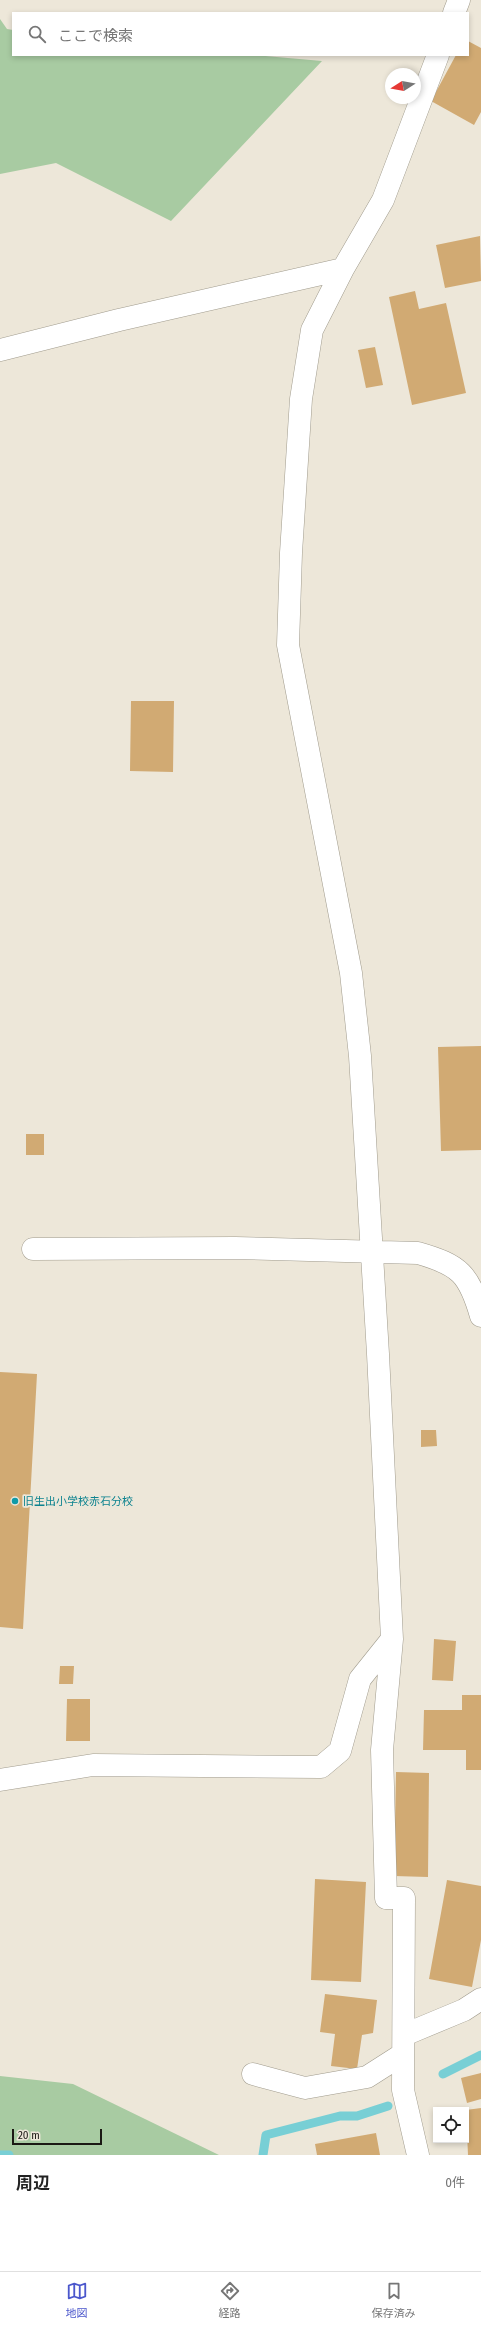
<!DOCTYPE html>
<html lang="ja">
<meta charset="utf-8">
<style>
body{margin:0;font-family:"Fira Sans Condensed","Noto Sans JP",sans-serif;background:#f2f2f2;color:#222}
.controls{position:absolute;right:12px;bottom:12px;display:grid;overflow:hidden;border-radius:0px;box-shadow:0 2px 6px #0003}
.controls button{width:36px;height:36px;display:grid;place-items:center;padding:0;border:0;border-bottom:1px solid #e0e0e0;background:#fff;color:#222;font:20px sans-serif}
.compass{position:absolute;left:385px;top:68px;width:36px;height:36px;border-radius:50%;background:#fff;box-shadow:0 2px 6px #0003;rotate:259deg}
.scale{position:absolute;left:12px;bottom:10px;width:90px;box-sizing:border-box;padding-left:4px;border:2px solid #1b1914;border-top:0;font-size:11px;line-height:14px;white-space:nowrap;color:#1b1914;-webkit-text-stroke:3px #ede7d9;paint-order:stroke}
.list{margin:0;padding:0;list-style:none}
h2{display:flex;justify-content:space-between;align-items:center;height:52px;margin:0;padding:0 16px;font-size:17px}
h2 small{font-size:13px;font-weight:400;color:#767676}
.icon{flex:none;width:22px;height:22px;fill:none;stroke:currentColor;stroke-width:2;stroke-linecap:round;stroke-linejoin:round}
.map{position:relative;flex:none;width:481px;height:2155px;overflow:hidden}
.search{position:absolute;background:#fff;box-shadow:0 2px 6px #0003;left:12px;right:12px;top:12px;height:44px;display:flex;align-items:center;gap:10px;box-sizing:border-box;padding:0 14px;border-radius:0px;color:#767676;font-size:15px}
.sheet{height:116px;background:#fff}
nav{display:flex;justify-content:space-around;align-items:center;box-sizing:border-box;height:56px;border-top:1px solid #e0e0e0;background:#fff;font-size:11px;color:#767676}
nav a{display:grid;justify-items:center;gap:2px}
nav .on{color:#4b57cc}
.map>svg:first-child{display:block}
.green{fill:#a8cba2}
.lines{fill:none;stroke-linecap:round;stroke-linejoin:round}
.stream{stroke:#78cfd5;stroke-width:9}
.building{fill:#d1aa73}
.minor-casing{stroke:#a09b8d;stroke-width:23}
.minor{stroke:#fff;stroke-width:22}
.culture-dot{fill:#0f9aa8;stroke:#ede7d9;stroke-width:1.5}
.labels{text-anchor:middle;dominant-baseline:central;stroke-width:3.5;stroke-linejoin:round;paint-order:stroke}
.culture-label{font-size:11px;fill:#0d838f;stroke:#ede7d9;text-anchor:start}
</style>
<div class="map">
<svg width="481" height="2155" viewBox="0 0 481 2155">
<rect width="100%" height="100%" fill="#ede7d9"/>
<path class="green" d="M 0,19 L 7,29 L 13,30 L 13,55 L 254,55 L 322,61 L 171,221 L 56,163 L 0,174 Z
M 0,2076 L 73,2084 L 219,2155 L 0,2155 Z"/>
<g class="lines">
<path class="stream" d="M 443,2074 L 481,2055
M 0,2155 L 9,2155
M 263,2155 L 266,2135 L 340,2116 L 357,2116 L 388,2106"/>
</g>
<path class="building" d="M 468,41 L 481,48 L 481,112 L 474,125 L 431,101 L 456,55 L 468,55 Z
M 480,236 L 481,281 L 445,288 L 436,245 Z
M 415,291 L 419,309 L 446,303 L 466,393 L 412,405 L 389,297 Z
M 375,347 L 383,385 L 366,388 L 358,350 Z
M 131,701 L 174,701 L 173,772 L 130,771 Z
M 481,1046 L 481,1150 L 441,1151 L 438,1047 Z
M 26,1134 L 44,1134 L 44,1155 L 26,1155 Z
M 0,1372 L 37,1374 L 23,1629 L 0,1627 Z
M 421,1430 L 436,1430 L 437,1446 L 421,1447 Z
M 434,1639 L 456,1641 L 453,1681 L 432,1680 Z
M 60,1666 L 74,1666 L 73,1684 L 59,1684 Z
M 462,1695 L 481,1695 L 481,1770 L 466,1770 L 466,1750 L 423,1750 L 424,1710 L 462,1710 Z
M 67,1699 L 90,1699 L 90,1741 L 66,1741 Z
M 396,1772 L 429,1773 L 428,1877 L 394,1876 Z
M 315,1879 L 366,1882 L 361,1982 L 311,1980 Z
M 447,1880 L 481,1886 L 481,1940 L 472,1987 L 429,1979 Z
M 325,1994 L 377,2000 L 373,2033 L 362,2035 L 357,2069 L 331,2066 L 335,2034 L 320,2032 Z
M 481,2073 L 481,2099 L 467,2103 L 461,2078 Z
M 481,2108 L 481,2155 L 468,2155 L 466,2110 Z
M 376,2133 L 380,2155 L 317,2155 L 315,2144 Z"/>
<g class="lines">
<defs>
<path id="minor" d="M 454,13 L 459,0
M 0,350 L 119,320 L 343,269
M 33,1249 L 235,1248 L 418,1253 C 460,1265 469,1274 481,1316
M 0,1780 L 93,1765 L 321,1767 L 340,1751 L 360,1679 L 392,1639
M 404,2035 L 464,2010 L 481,1999
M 253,2074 L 305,2088 L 367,2077 L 403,2054
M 418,2155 L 403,2090 L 404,1898 L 386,1898 L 382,1750 L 392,1639 L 378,1354 L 360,1056 L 351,973 L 288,645 L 291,553 L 301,399 L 312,330 L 343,269 L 383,200 L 438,55"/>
</defs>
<use href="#minor" class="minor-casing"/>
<use href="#minor" class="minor"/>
</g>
<circle class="culture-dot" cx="15" cy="1501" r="4"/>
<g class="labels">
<g class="culture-label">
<text x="23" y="1501">旧生出小学校赤石分校</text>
</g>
</g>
</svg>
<div class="controls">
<button><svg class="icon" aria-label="locate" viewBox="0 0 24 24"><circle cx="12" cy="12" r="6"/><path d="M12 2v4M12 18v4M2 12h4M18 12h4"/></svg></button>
</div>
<svg class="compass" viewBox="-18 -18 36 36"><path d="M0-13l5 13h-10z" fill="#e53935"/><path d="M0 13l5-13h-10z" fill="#767676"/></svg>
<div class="scale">20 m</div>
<div class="search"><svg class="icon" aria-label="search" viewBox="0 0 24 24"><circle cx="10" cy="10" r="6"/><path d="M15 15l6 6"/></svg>ここで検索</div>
</div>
<section class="sheet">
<h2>周辺<small>0件</small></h2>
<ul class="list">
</ul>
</section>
<nav>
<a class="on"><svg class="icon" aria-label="map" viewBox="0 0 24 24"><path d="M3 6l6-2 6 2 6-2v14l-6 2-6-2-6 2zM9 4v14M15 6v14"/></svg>地図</a>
<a><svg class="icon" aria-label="directions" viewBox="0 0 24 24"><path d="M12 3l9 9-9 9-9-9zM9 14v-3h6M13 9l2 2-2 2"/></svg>経路</a>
<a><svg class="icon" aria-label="saved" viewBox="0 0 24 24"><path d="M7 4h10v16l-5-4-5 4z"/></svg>保存済み</a>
</nav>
